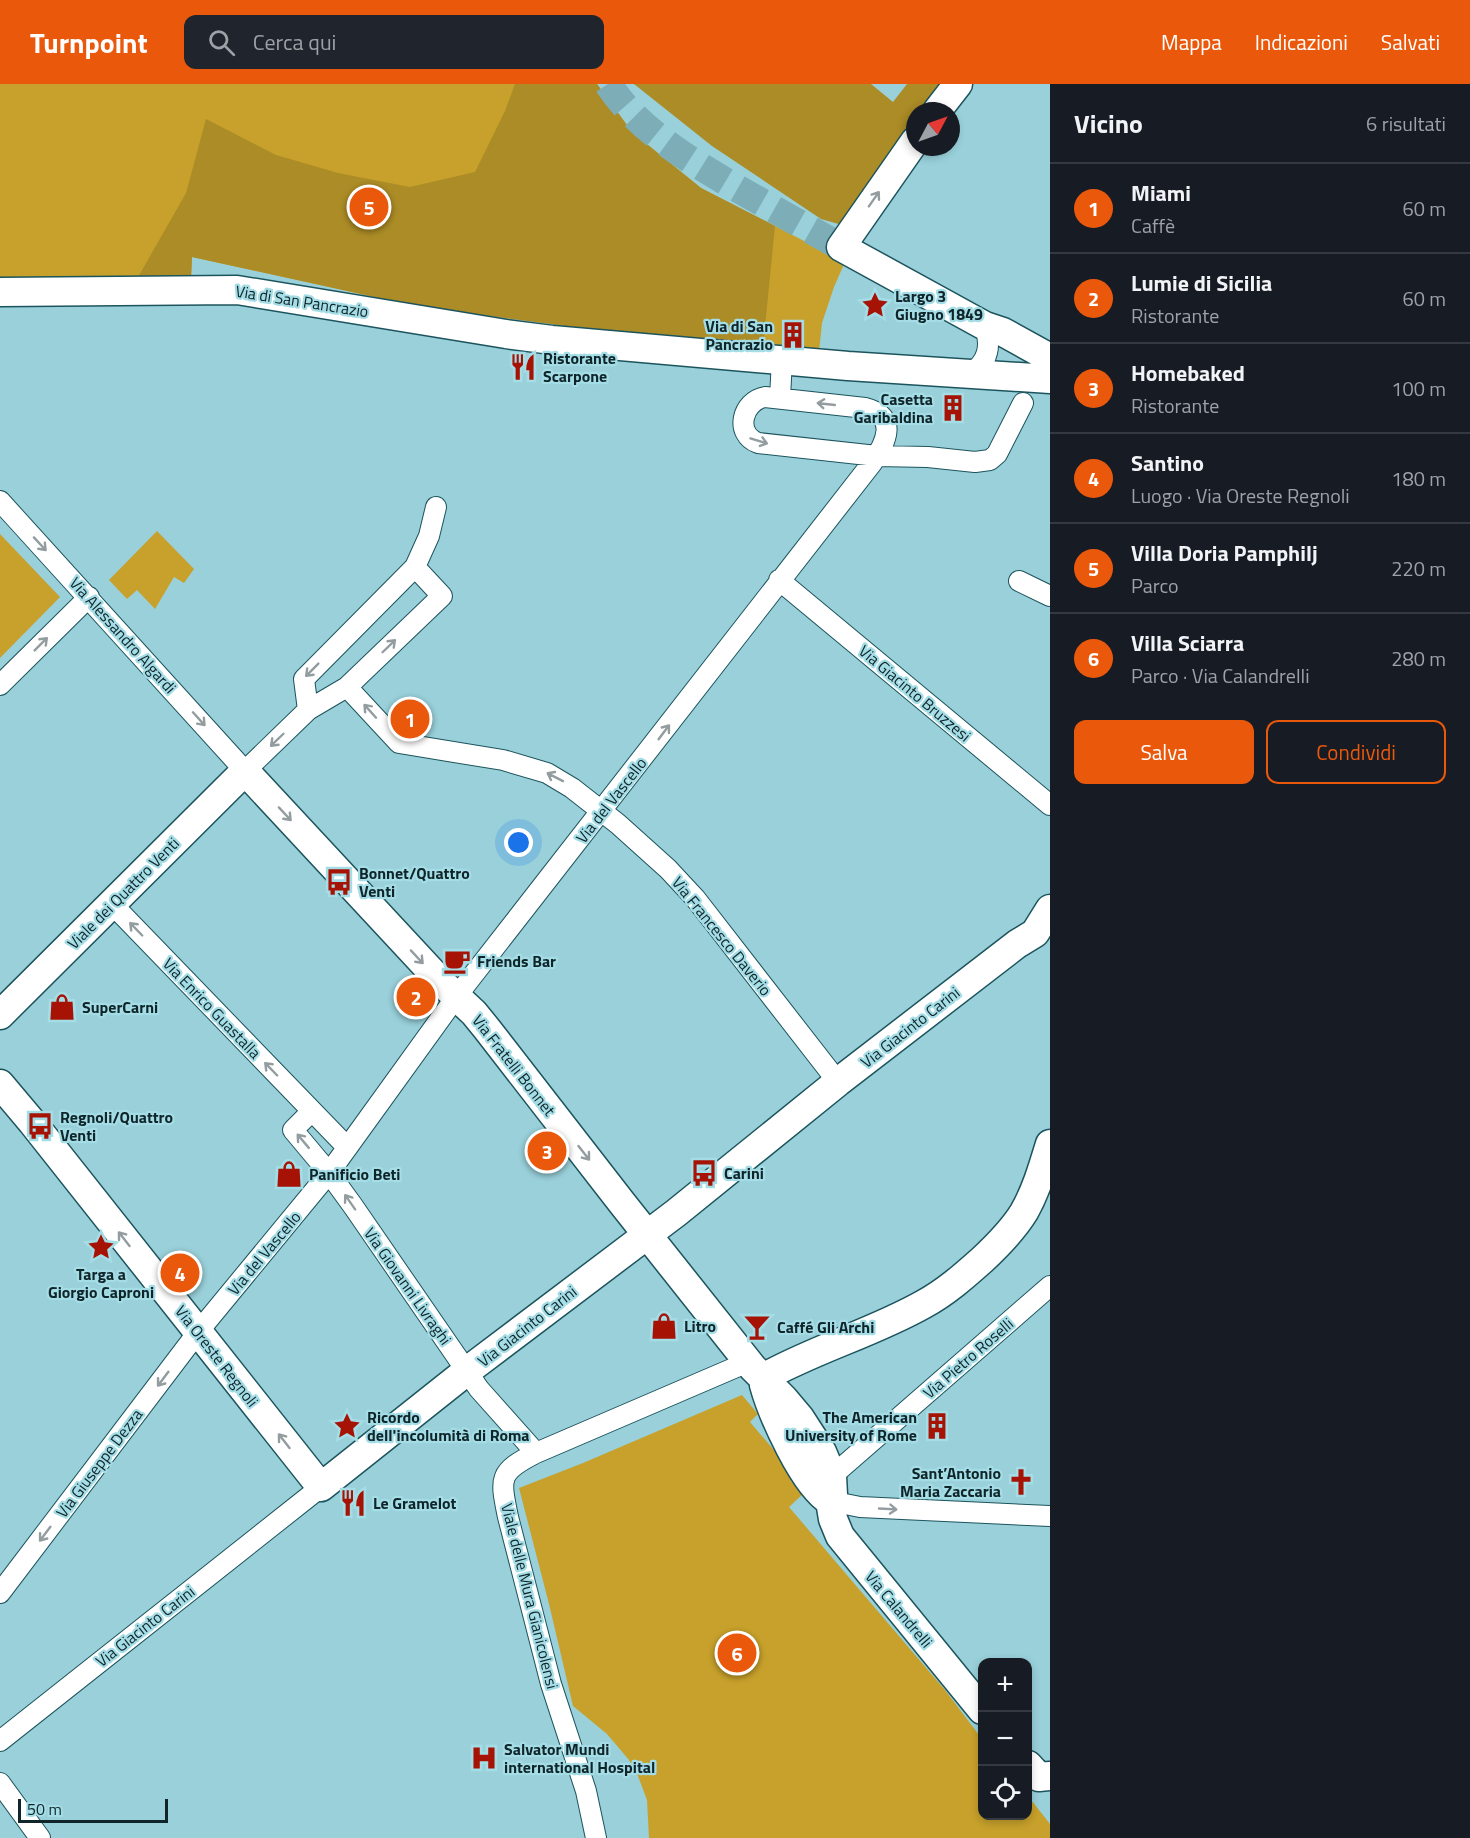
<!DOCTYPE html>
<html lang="it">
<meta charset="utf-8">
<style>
body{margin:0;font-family:"Titillium Web",sans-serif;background:#20242c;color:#f1f3f6}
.controls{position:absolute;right:18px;bottom:18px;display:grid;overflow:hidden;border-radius:12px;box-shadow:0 3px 9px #0003}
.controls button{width:54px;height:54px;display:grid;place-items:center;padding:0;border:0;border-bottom:2px solid #363941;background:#171b24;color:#f1f3f6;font:30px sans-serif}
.compass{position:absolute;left:906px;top:18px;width:54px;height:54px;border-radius:50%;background:#171b24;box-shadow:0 3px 9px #0003;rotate:49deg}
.scale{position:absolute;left:18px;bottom:15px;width:150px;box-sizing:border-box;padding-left:6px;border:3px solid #0f2529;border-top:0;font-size:16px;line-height:21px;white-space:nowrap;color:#0f2529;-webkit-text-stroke:4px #a5dde7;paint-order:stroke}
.you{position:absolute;left:519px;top:759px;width:21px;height:21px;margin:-15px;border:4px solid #fff;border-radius:50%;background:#1a73e8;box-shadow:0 0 0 9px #1a73e833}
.badge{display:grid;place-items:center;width:39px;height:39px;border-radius:50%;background:#ea580c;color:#fff;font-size:20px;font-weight:700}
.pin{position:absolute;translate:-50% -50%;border:3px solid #fff;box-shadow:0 2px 6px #0006}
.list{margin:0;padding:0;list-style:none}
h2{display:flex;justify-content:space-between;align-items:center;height:78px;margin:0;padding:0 24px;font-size:26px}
h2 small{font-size:20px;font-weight:400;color:#9ea1a6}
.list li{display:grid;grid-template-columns:39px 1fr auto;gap:18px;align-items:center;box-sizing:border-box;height:90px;padding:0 24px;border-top:2px solid #363941}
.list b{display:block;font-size:22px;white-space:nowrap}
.list p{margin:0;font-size:20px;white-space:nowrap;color:#9ea1a6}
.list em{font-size:20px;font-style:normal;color:#9ea1a6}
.actions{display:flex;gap:12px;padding:18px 24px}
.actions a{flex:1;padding:14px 0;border:2px solid #ea580c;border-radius:12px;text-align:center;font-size:21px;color:#ea580c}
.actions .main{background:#ea580c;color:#fff}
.icon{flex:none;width:33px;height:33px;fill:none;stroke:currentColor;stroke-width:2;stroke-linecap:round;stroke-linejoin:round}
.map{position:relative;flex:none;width:1050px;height:1754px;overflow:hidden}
header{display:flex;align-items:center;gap:36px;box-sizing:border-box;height:84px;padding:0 30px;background:#ea580c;color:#fff}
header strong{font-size:28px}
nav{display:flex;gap:33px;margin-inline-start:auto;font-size:21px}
.search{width:420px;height:54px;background:#20242c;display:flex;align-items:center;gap:15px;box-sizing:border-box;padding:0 21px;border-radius:12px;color:#9ea1a6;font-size:22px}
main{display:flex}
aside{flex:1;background:#171b24}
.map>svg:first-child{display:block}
.green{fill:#c7a12b}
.forest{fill:#ac8c26}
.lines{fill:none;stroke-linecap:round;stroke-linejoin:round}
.secondary-tunnel{stroke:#7daeb7;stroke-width:28;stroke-dasharray:28 14;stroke-linecap:butt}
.street-casing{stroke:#1c545d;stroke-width:22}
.secondary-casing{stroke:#1c545d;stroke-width:31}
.street{stroke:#fff;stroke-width:20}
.secondary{stroke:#fff;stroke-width:28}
.oneway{stroke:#939d9f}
.labels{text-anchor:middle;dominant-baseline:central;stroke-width:4.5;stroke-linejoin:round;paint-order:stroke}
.poi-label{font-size:16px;font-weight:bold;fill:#0f2529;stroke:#a5dde7;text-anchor:start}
.street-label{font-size:16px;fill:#0f2529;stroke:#a5dde7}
</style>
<header>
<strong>Turnpoint</strong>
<div class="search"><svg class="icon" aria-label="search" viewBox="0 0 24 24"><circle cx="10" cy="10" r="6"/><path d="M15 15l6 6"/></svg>Cerca qui</div>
<nav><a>Mappa</a><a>Indicazioni</a><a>Salvati</a></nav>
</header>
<main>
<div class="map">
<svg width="1050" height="1754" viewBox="0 0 1050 1754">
<rect width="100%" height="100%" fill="#99d0da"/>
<path class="green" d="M 0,0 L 597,0 L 632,48 L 701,104 L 845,178 L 834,203 L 822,239 L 819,268 L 420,223 L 192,173 L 191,195 L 0,195 Z
M 157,447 L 194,485 L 184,499 L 174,493 L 155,525 L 137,506 L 127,515 L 109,496 Z
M 0,450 L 60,513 L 0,574 Z
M 742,1311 L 758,1330 L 750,1338 L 796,1392 L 791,1397 L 803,1410 L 789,1423 L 945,1606 L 982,1655 L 982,1732 L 1028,1732 L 1028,1712 L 1050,1740 L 1050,1754 L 649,1754 L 647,1716 L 638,1692 L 629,1676 L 607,1650 L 573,1622 L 549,1520 L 519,1404 L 583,1379 Z"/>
<path class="forest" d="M 515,0 L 597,0 L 632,48 L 701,104 L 775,142 L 763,263 L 703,260 L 420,223 L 192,173 L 191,195 L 137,195 L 186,109 L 206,35 L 276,71 L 338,89 L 410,103 L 475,88 L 505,27 Z
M 634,0 L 871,0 L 893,18 L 907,0 L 955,0 L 933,27 L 915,27 L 915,50 L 842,141 L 821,135 L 712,62 Z"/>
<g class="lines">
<path class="secondary-tunnel" d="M 608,0 C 638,45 683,72 728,99 C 766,121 804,142 841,163"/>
<defs>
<path id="street" d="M 970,290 C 989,278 991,261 985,242
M 780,314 L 782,275
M 0,417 L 245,687 L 308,626 L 347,603 L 442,512 L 415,483 L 304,595 L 308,626
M 415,483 L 429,452 L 436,423
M 779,496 L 1050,721
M 1019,497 L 1050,512
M 0,601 L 89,513
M 347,603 L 399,659 L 503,676 L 547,689 L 572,704 L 618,740 L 668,785 L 695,814 L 838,998
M 112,820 L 347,1063
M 312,1027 L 293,1046 L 329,1089 L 353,1122 L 479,1305 L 536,1369
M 832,1392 L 1050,1202
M 830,1417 L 860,1423 L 1050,1432
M 0,1509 L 198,1248 L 329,1089 L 456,913 L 872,379 C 886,359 899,332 865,324 L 765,313 C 742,317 734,350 758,359 L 877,372 L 928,373 L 975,378 L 990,376 L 997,370 L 1023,319
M 0,1657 L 321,1403
M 0,1699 L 40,1754
M 596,1754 L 586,1707 L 551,1600 L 508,1433 C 500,1394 498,1388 536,1369 L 748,1278"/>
<path id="secondary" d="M 937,27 L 958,0
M 915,57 L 841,163 L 985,242 L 1003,248 L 1050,274
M 0,208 L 237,206 L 506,250 L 552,256 L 848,282 L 1050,295
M 0,931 L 245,687 L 443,900 L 474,929 L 487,945 L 622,1119 L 753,1284 L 784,1315 L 800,1334 L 822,1368 L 832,1392 L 833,1411 L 830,1417 L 833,1435 L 840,1452 L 982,1626
M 0,1000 L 32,1038 L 321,1403 L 467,1287 L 676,1129 L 838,998 L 1017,860 L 1035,849 L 1050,825
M 763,1294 C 814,1265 873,1249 924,1220 C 946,1208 964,1192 982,1176 C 998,1161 1013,1146 1024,1128 C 1036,1107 1043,1083 1050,1060
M 764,1301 C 772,1330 804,1402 830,1417
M 1028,1681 L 1039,1693 L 1050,1692"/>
</defs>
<use href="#street" class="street-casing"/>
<use href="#secondary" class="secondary-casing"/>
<use href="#street" class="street"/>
<use href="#secondary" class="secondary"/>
</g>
<defs><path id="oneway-shaft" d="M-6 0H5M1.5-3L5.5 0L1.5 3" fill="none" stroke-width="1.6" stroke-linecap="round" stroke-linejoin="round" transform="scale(1.5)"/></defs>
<g class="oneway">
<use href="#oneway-shaft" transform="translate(874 115) rotate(-55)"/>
<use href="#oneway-shaft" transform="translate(826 320) rotate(-174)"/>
<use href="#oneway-shaft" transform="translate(759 357) rotate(17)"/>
<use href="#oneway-shaft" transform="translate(40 460) rotate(47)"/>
<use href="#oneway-shaft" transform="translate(41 560) rotate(-45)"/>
<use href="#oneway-shaft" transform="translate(389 562) rotate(-44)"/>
<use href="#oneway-shaft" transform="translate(312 586) rotate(135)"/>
<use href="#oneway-shaft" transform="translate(370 627) rotate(-132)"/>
<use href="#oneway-shaft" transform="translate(199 635) rotate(48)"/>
<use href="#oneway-shaft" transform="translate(664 648) rotate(-53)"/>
<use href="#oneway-shaft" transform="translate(277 656) rotate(136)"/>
<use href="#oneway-shaft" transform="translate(555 693) rotate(-153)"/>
<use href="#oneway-shaft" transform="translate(285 730) rotate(47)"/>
<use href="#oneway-shaft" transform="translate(136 845) rotate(-134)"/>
<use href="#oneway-shaft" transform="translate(417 873) rotate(47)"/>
<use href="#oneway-shaft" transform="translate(271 985) rotate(-134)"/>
<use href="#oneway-shaft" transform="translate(303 1057) rotate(-130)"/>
<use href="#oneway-shaft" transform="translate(584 1069) rotate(52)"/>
<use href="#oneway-shaft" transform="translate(350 1118) rotate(-125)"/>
<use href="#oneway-shaft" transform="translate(124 1155) rotate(-128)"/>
<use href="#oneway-shaft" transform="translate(163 1295) rotate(127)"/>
<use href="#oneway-shaft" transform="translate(284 1357) rotate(-128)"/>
<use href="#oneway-shaft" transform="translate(888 1425) rotate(3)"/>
<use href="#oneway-shaft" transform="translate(45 1450) rotate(127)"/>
</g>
<defs>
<symbol id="sight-bare" viewBox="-9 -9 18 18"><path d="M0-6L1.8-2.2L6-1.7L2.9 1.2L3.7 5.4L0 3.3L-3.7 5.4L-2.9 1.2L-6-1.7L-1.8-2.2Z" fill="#a61305" stroke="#a5dde7" stroke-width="2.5" paint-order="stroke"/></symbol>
<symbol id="building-bare" viewBox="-9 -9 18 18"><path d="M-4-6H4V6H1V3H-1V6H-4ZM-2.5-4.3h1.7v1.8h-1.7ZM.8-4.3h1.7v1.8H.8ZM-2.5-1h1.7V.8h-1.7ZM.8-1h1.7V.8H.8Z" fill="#a61305" stroke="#a5dde7" stroke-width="2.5" paint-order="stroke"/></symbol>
<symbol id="restaurant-bare" viewBox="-9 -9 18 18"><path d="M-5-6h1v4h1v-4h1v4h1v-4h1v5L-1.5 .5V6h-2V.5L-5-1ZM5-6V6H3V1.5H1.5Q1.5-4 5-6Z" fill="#a61305" stroke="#a5dde7" stroke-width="2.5" paint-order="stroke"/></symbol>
<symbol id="bus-bare" viewBox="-9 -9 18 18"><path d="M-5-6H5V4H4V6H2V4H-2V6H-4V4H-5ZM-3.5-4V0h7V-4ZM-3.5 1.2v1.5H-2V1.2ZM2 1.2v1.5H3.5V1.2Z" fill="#a61305" stroke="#a5dde7" stroke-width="2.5" paint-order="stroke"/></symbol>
<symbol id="cafe-bare" viewBox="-9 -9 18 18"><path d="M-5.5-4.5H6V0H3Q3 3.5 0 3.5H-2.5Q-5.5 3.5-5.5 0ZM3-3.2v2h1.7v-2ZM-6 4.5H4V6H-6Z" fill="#a61305" stroke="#a5dde7" stroke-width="2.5" paint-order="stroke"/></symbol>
<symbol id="shop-bare" viewBox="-9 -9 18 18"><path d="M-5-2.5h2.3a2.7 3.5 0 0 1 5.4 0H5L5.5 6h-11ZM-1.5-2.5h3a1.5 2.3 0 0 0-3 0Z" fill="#a61305" stroke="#a5dde7" stroke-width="2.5" paint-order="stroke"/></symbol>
<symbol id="bar-bare" viewBox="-9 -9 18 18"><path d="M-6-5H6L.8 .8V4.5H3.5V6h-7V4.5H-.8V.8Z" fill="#a61305" stroke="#a5dde7" stroke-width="2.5" paint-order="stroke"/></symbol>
<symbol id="church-bare" viewBox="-9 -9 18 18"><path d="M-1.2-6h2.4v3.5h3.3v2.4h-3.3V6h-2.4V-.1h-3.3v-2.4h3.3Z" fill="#a61305" stroke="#a5dde7" stroke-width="2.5" paint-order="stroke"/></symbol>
<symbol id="hospital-bare" viewBox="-9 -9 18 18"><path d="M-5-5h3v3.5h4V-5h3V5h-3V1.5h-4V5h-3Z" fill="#a61305" stroke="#a5dde7" stroke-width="2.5" paint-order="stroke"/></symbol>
</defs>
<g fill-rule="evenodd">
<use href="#sight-bare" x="856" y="202" width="38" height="38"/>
<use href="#building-bare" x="774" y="232" width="38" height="38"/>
<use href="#restaurant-bare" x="504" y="264" width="38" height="38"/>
<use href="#building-bare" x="934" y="305" width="38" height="38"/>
<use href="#bus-bare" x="320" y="779" width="38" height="38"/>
<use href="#cafe-bare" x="438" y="858" width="38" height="38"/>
<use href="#shop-bare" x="43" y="904" width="38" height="38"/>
<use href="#bus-bare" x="21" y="1023" width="38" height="38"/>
<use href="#bus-bare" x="685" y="1070" width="38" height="38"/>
<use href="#shop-bare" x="270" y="1071" width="38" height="38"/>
<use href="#sight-bare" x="82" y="1144" width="38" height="38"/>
<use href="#shop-bare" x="645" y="1223" width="38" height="38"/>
<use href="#bar-bare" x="738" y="1224" width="38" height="38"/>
<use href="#sight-bare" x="328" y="1323" width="38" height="38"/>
<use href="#building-bare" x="918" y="1323" width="38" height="38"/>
<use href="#church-bare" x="1002" y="1379" width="38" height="38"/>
<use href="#restaurant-bare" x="334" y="1400" width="38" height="38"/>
<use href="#hospital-bare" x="465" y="1655" width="38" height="38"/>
</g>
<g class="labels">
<g class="poi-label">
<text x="895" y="212">Largo 3<tspan x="895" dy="18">Giugno 1849</tspan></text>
<text x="773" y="242" text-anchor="end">Via di San<tspan x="773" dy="18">Pancrazio</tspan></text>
<text x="543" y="274">Ristorante<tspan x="543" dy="18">Scarpone</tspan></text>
<text x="933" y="315" text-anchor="end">Casetta<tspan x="933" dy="18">Garibaldina</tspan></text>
<text x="359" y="789">Bonnet/Quattro<tspan x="359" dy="18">Venti</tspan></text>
<text x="477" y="877">Friends Bar</text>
<text x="82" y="923">SuperCarni</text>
<text x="60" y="1033">Regnoli/Quattro<tspan x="60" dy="18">Venti</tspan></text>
<text x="724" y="1089">Carini</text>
<text x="309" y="1090">Panificio Beti</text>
<text x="101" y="1190" text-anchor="middle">Targa a<tspan x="101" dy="18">Giorgio Caproni</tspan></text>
<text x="684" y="1242">Litro</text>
<text x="777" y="1243">Caffé Gli Archi</text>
<text x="367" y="1333">Ricordo<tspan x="367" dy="18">dell'incolumità di Roma</tspan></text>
<text x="917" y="1333" text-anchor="end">The American<tspan x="917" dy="18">University of Rome</tspan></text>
<text x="1001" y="1389" text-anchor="end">Sant’Antonio<tspan x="1001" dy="18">Maria Zaccaria</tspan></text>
<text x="373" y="1419">Le Gramelot</text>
<text x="504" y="1665">Salvator Mundi<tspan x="504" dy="18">international Hospital</tspan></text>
</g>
<g class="street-label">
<text transform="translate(302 217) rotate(9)">Via di San Pancrazio</text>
<text transform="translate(123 551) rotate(48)">Via Alessandro Algardi</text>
<text transform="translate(915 609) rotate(40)">Via Giacinto Bruzzesi</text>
<text transform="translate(611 716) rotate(-52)">Via del Vascello</text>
<text transform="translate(123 809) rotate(-45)">Viale dei Quattro Venti</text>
<text transform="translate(722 852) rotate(51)">Via Francesco Daverio</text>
<text transform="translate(212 924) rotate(46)">Via Enrico Guastalla</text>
<text transform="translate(910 943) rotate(-38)">Via Giacinto Carini</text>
<text transform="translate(514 981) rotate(52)">Via Fratelli Bonnet</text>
<text transform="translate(264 1169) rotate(-50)">Via del Vascello</text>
<text transform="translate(408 1202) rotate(55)">Via Giovanni Livraghi</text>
<text transform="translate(527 1242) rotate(-38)">Via Giacinto Carini</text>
<text transform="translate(217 1272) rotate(52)">Via Oreste Regnoli</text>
<text transform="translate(968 1274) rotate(-41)">Via Pietro Roselli</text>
<text transform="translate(99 1379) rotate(-53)">Via Giuseppe Dezza</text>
<text transform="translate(530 1512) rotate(76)">Viale delle Mura Gianicolensi</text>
<text transform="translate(899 1525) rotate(50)">Via Calandrelli</text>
<text transform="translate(145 1542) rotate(-38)">Via Giacinto Carini</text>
</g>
</g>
</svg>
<div class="controls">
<button>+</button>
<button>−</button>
<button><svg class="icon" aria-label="locate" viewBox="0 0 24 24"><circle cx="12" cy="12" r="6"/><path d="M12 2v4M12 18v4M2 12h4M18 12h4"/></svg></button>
</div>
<svg class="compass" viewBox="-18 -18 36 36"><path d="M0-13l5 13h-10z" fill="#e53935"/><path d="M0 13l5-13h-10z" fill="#9ea1a6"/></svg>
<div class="scale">50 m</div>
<div class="you"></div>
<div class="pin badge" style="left:410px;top:635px">1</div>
<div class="pin badge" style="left:416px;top:913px">2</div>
<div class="pin badge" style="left:547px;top:1067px">3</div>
<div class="pin badge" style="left:180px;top:1189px">4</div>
<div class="pin badge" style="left:369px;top:123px">5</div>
<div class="pin badge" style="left:737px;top:1569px">6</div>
</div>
<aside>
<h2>Vicino<small>6 risultati</small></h2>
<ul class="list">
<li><span class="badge">1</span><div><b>Miami</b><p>Caffè</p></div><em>60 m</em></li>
<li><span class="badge">2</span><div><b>Lumie di Sicilia</b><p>Ristorante</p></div><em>60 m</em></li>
<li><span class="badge">3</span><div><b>Homebaked</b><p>Ristorante</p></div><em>100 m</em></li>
<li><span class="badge">4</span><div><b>Santino</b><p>Luogo · Via Oreste Regnoli</p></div><em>180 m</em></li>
<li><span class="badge">5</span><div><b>Villa Doria Pamphilj</b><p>Parco</p></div><em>220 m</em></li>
<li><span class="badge">6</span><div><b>Villa Sciarra</b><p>Parco · Via Calandrelli</p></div><em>280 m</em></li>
</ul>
<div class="actions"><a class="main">Salva</a><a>Condividi</a></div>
</aside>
</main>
